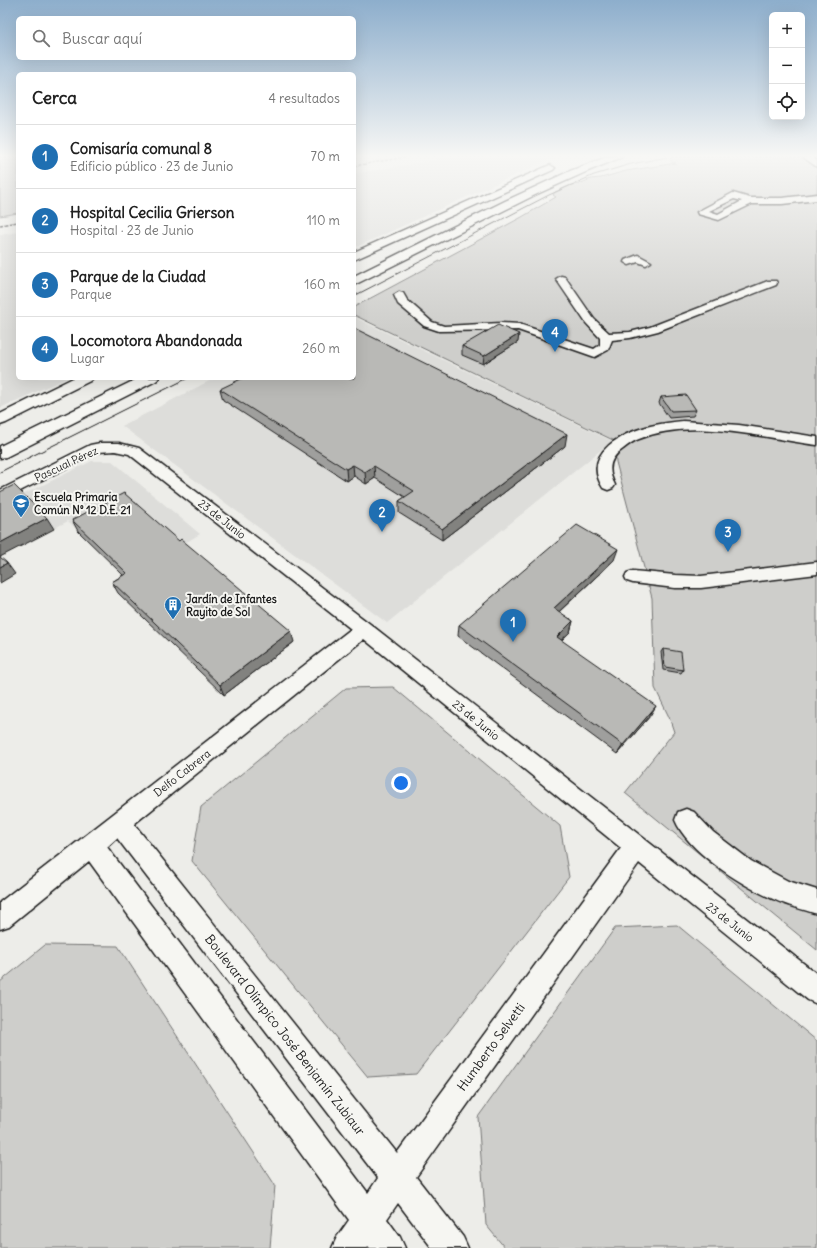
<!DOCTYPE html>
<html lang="es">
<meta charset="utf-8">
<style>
body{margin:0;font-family:Delius,sans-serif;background:#f6f6f6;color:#222}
.controls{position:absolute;right:12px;top:12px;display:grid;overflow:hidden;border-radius:6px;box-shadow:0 4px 16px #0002}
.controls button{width:36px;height:36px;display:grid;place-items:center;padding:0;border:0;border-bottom:1px solid #e0e0e0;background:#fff;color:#222;font:20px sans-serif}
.you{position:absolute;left:401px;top:783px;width:14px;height:14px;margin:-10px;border:3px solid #fff;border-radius:50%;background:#1a73e8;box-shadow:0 0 0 6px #1a73e833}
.badge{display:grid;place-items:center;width:26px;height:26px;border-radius:50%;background:#1f6fb2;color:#fff;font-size:13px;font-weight:700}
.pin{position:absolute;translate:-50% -33px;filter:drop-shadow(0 1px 2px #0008)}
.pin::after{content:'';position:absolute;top:21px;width:14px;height:12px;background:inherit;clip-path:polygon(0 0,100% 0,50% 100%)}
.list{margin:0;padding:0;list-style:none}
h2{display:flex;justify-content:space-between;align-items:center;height:52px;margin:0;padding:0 16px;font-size:17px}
h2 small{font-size:13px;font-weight:400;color:#767676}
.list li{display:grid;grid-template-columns:26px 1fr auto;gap:12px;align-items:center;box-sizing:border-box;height:64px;padding:0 16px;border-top:1px solid #e0e0e0}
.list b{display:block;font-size:15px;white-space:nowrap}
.list p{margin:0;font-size:13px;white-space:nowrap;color:#767676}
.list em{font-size:13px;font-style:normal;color:#767676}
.icon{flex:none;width:22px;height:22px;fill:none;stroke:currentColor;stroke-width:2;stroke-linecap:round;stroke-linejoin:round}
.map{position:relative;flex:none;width:817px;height:1248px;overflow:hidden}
.search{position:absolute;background:#fff;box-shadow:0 4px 16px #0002;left:16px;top:16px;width:340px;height:44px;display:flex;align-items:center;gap:10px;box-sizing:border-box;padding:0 14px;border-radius:6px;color:#767676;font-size:15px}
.panel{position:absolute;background:#fff;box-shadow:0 4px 16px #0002;left:16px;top:72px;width:340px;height:308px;border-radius:6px}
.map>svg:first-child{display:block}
.built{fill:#ddddda}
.green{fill:#cececb;stroke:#757574}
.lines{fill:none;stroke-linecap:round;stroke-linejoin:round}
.street-casing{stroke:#1c1c1c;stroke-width:3}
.secondary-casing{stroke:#1c1c1c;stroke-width:3}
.street{fill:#f6f6f2;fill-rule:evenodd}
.secondary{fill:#f6f6f2;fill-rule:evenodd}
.tram{stroke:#1c1c1c;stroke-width:1}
.rail{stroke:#1c1c1c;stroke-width:1.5;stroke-dasharray:3 1.5;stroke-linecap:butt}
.wall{fill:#9f9f9d;stroke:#1c1c1c}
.shaded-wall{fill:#82827f;stroke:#1c1c1c}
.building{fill:#b9b9b6;stroke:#1c1c1c}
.labels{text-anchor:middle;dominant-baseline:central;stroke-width:4;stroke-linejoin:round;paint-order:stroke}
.street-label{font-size:11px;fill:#1c1c1c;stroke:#f6f6f2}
.poi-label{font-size:11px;font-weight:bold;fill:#1c1c1c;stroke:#f6f6f2;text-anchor:start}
.near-street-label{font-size:13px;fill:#1c1c1c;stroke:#f6f6f2}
</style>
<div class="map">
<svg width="817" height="1248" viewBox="0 0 817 1248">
<rect width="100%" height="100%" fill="#edede9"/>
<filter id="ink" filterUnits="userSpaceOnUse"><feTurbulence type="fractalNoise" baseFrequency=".025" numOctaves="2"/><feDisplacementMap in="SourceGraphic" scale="8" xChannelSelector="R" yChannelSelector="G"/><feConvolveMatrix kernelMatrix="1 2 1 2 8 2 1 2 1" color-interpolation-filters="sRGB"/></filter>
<g filter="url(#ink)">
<path class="built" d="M 451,157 L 555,157 L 354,248 L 354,174 Z
M 18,232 L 18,378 L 67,378 L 0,408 L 0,235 Z
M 354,317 L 612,441 L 387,623 L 122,426 L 215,378 L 354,378 Z
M 92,461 L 112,461 L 200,534 L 126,578 L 68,521 L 0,557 L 0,506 Z"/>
<path class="green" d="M 0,157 L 18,157 L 18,213 L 0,216 Z
M 674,157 L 817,157 L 817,950 L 625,793 L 674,732 L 669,717 L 655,688 L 652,598 L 616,462 L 615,441 L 354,315 L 354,307 L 522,217 L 556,197 L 553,195 L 555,192 L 571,185 L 579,184 L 591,179 L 601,178 L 626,171 L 676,163 L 672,162 L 670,158 Z
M 393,687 L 560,826 L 569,877 L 416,1074 L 368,1077 L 192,861 L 201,807 L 346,688 Z
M 677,925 L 817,1041 L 817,1248 L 505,1248 L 486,1225 L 478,1117 L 615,928 Z
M 45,945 L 118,946 L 275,1185 L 270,1248 L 0,1248 L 0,982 Z"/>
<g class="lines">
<defs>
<path id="street" d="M 803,157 L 812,157 L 817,161 L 817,167 Z
M 733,193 L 750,198 L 782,198 L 817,194 L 817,200 L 782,204 L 752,204 L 719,220 L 698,214 L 697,212 ZM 734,199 L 742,201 L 718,214 L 709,211 Z
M 638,255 L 651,262 L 646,265 L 638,262 L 629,265 L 624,262 L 625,260 Z
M 561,276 L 565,277 L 594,319 L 609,333 L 630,332 L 650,327 L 768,281 L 776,281 L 777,283 L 776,285 L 658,331 L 630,338 L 612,340 L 608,350 L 595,357 L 518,330 L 439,331 L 424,326 L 398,304 L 394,295 L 399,292 L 403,293 L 407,300 L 432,322 L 444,326 L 501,323 L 519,324 L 594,349 L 600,345 L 600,338 L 586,323 L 556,279 Z
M 683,421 L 739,425 L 817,437 L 817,445 C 762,438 692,417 639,439 C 633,441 628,445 623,449 C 609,458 607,470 615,485 L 613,488 L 608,490 L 603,488 C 580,452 625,431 655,425 C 664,423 673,422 683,421 Z
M 100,443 L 119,443 L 139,448 L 370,624 L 817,974 L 817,1004 L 808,1000 L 639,863 L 416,1177 L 463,1237 L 468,1248 L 432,1248 L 398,1203 L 387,1219 L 400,1237 L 405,1248 L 370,1248 L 368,1246 L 367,1248 L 332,1248 L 337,1237 L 349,1220 L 89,861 L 9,926 L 0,929 L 0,902 L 351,629 L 129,454 L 115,451 L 98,452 L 0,501 L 0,490 L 90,445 ZM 364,639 L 621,848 L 397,1153 L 134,824 ZM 117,838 L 378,1178 L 368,1193 L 107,847 Z
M 817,562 L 817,574 L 701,588 L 675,588 L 633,583 L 627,581 L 625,577 L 627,573 L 633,571 L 675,575 L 701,576 Z
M 686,809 L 694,812 L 713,832 L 751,861 L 788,881 L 817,890 L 817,914 C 802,909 788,906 773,899 C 743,886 688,852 675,820 L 678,812 Z"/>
<path id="secondary" d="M 607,157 L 622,157 L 588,171 L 535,195 L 354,285 L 354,276 L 505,201 L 570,171 Z
M 550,165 L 555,168 L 553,170 L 354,260 L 354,252 Z
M 73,378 L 93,378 L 90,381 L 6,423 L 0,425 L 0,414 Z
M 139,378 L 159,378 L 156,381 L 6,457 L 0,458 L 0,446 Z"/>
</defs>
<use href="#street" class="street-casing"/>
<use href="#secondary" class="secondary-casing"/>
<use href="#street" class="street"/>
<use href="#secondary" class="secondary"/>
<path class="tram" d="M 354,296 L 549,195 L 594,175 L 631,164 L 667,157
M 0,472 L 188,378"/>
<path class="rail" d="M 354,166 L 405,157
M 0,225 L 18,222"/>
</g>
<path class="wall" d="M 518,342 L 483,364 L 462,355 L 462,346 Z
M 220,389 L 565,446 L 442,540 L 399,513 L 399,501 L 405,497 L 375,478 L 366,484 L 354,476 L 347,481 L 223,400 Z
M 661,397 L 696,410 L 693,416 L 669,418 L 659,403 Z
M 72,520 L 294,642 L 224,695 L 118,593 L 112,582 L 123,575 L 78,531 Z
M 614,560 L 559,612 L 573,621 L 570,632 L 561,641 L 650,716 L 617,754 L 458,636 L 459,625 Z
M 663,649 L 683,670 L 681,673 L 663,670 L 661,652 Z"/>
<path class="shaded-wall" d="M 519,334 L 518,342 L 483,364 L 484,356 Z
M 567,434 L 565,446 L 442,540 L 442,529 Z
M 353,465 L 354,476 L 347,481 L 346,469 Z
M 374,466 L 375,478 L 366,484 L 365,472 Z
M 47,518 L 54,529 L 0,557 L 0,543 Z
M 618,549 L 614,560 L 550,620 L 554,608 Z
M 7,563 L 15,574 L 0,583 L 0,567 Z
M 573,621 L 570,632 L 553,648 L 557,637 Z
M 291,631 L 294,642 L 224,695 L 220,685 Z
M 656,706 L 650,716 L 617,754 L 623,745 Z"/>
<path class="building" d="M 498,325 L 519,334 L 484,356 L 462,346 Z
M 354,328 L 567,434 L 442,529 L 399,501 L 414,491 L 374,466 L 365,472 L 353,465 L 346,469 L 220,389 L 243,378 L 354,378 Z
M 686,395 L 696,410 L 671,411 L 661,397 Z
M 14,485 L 47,518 L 0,543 L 0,492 Z
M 124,493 L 179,541 L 181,539 L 291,631 L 220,685 L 112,582 L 127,573 L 72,520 Z
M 577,525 L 618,549 L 554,608 L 573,621 L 557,637 L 656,706 L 623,745 L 459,625 Z
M 0,557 L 7,563 L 0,567 Z
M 663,649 L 681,652 L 683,670 L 665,667 Z"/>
</g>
<linearGradient id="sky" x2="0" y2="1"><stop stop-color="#8daecc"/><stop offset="0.47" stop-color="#f7f7f5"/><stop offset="1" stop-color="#f7f7f5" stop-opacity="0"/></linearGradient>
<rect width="817" height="332" fill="url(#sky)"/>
<defs>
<symbol id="school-pin" viewBox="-11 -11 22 30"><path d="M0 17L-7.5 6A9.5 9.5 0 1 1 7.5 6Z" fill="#1f6fb2" stroke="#f6f6f2"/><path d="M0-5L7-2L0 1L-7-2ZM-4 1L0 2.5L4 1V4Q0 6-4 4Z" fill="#fff"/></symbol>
<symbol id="building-pin" viewBox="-11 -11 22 30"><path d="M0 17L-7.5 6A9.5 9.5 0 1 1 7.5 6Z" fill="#1f6fb2" stroke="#f6f6f2"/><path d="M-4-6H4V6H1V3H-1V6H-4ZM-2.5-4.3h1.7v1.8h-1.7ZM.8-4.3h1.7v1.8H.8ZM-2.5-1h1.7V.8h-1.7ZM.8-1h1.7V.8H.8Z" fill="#fff"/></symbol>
</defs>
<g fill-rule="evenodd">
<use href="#school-pin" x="11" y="493" width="20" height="27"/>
<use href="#building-pin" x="163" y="595" width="20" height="27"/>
</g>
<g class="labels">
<g class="street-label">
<text transform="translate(66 464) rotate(-25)">Pascual Pérez</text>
<text transform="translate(222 519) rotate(38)">23 de Junio</text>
<text transform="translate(476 720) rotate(39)">23 de Junio</text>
<text transform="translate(182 773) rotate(-38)">Delfo Cabrera</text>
<text transform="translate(730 922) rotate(38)">23 de Junio</text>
</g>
<g class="poi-label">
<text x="34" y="497">Escuela Primaria<tspan x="34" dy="13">Común N° 12 D.E. 21</tspan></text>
<text x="186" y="599">Jardín de Infantes<tspan x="186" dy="13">Rayito de Sol</tspan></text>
</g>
<g class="near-street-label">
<text transform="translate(285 1035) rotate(52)">Boulevard Olímpico José Benjamín Zubiaur</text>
<text transform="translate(491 1047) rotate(-54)">Humberto Selvetti</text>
</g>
</g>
</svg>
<div class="controls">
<button>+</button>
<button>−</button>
<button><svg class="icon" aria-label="locate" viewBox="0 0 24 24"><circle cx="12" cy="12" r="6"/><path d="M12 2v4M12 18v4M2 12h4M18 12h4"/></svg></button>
</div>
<div class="you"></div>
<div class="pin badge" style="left:513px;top:642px">1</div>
<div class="pin badge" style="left:382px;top:532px">2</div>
<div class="pin badge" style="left:728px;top:552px">3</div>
<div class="pin badge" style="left:555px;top:352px">4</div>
<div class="search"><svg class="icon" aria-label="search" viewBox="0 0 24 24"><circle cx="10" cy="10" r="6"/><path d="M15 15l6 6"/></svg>Buscar aquí</div>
<section class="panel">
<h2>Cerca<small>4 resultados</small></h2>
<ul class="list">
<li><span class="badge">1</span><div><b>Comisaría comunal 8</b><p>Edificio público · 23 de Junio</p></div><em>70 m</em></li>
<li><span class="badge">2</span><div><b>Hospital Cecilia Grierson</b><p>Hospital · 23 de Junio</p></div><em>110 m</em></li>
<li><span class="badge">3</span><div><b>Parque de la Ciudad</b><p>Parque</p></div><em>160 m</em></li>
<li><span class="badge">4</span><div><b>Locomotora Abandonada</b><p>Lugar</p></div><em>260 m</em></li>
</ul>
</section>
</div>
